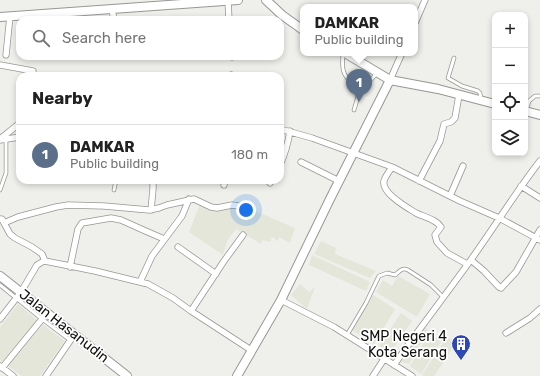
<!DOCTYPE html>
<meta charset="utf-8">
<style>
body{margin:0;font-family:Rubik,sans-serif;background:#f2f2f2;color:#222}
.controls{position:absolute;right:12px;top:12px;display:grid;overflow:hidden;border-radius:8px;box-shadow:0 2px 6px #0003}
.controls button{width:36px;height:36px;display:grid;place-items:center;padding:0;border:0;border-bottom:1px solid #e0e0e0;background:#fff;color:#222;font:20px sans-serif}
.you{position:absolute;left:246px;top:210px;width:14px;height:14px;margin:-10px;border:3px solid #fff;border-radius:50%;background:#1a73e8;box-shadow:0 0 0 6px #1a73e833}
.badge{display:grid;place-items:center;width:26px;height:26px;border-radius:50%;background:#0b8043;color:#fff;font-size:13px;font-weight:700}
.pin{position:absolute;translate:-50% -33px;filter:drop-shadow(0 1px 2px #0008)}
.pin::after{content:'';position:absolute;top:21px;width:14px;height:12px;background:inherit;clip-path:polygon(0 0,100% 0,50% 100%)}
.popup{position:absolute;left:300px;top:4px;width:118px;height:52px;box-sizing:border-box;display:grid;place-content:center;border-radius:8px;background:#fff;filter:drop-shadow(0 1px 3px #0005);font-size:13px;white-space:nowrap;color:#767676}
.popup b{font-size:15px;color:#222}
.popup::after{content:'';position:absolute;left:50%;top:100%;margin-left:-8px;border:8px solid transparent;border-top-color:#fff}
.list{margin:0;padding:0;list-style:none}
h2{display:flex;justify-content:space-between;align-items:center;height:52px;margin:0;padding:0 16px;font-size:17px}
h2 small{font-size:13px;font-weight:400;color:#767676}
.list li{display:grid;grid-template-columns:26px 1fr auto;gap:12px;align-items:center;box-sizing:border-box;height:60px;padding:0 16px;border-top:1px solid #e0e0e0}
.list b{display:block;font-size:15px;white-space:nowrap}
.list p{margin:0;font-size:13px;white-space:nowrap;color:#767676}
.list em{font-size:13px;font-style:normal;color:#767676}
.icon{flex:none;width:22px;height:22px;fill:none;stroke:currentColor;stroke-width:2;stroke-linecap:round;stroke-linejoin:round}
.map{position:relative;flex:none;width:540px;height:376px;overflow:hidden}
.search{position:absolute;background:#fff;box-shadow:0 2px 6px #0003;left:16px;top:16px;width:268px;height:44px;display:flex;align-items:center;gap:10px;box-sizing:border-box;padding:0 14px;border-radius:12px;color:#767676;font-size:15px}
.panel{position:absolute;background:#fff;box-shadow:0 2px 6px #0003;left:16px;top:72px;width:268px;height:112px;border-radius:12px}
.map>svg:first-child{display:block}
.built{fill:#e3e6d9}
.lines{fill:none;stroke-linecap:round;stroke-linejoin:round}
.service-casing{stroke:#969893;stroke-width:4.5}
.minor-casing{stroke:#969893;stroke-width:7}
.secondary-casing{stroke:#969893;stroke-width:10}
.service{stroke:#fff;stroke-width:3}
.minor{stroke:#fff;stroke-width:5.5}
.secondary{stroke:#fff;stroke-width:8}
.labels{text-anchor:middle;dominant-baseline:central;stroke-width:3.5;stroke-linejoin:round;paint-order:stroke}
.street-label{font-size:14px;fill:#10110f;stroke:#fff}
.poi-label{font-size:14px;fill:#10110f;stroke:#fff;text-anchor:end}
</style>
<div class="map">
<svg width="540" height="376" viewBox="0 0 540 376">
<rect width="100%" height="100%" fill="#eff0eb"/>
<path class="built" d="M 200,204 L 217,210 L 234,208 L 247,212 L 248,208 L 295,228 L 290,243 L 279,237 L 278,241 L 272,237 L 270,242 L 262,240 L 261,244 L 236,229 L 227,241 L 223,255 L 189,232 Z
M 321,241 L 336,248 L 335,254 L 376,271 L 370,278 L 314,254 Z
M 312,255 L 370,282 L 366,291 L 309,265 Z
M 398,276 L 430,294 L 417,317 L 376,292 L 383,280 L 392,286 Z
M 300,284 L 309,292 L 315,287 L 307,309 L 291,295 Z
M 373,295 L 395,309 L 374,344 L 352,330 Z
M 18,304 L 39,322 L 5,364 L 0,360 L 0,327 Z
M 401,313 L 412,321 L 390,353 L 379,346 Z
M 43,325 L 65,341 L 40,376 L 22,376 L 8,366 Z
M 425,327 L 428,330 L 409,364 L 401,362 Z
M 430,332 L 441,342 L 421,374 L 410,366 Z
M 447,337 L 457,342 L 434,376 L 423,376 L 422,375 Z"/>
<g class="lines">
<defs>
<path id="service" d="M 343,53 C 342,65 341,77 354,83 C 358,85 362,87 366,84 C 370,81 374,77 377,73
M 454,58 L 448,78 L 462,86 L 478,91 L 480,93 L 481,99
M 354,110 L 361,86
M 526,111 L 529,101 L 535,96 L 540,96
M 0,190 L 6,173 L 6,139
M 114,190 L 116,180
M 0,285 L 42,319 L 70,340
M 347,335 L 366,303 L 379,276 L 387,273 L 395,275 C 400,271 402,267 408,270 L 431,285 L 443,297"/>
<path id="minor" d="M 228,1 L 229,20
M 112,9 L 114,20
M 415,23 L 425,0
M 6,55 L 10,16
M 232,56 L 232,57
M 0,65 L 33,71
M 229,76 L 231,75
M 390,80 L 402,53
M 280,129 L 312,138 L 392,167 L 460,201 L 499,218 L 540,240
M 0,139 L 20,123
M 0,140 L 20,137
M 301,162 L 339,181
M 280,165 C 285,154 288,143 290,131
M 392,167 C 390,171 385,176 384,181 C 381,193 408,208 416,213 C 424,217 436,219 441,227 L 435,235 L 437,242 L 447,253 L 467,264
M 419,181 L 440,141 L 444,124 L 451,122 L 455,118 L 459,95
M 270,183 L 272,180
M 224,185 L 225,180
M 521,186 L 540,198
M 450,196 L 463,166
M 151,210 L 153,189 L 153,180
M 0,219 L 2,219 L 4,223 L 18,217 L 56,207 L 68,205 L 104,206 L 149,210 L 159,208 L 167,205 L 194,199 L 211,207 L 217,208 L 232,205 L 239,206 L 247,208
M 4,223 L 10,234 L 15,238 L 32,247 L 42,254 L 45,261
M 178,247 L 216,274
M 471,260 L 484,271 L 499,287 L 501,288 L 516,272 L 540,230
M 70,267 L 78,229 L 82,223 L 111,218 L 121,220 L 141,229 L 164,239
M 140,282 L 152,256 L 182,216 L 189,199
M 281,300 L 334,327 L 412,376
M 191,311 L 224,261 L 243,235
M 0,319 L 21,292 L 37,265 L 42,262 L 45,261 L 95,271 L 148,284 L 173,298 L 191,311 L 251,350
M 506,333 L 530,318 L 540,309
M 394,365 C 418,330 445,296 470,261 C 494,228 515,193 540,161
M 0,366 L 13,376
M 2,368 L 47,313
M 46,376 L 74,335
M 373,376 L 384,359"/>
<path id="secondary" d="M 266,0 L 282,15 L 303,30
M 0,17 L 238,0
M 345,53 L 390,80 L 438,89 L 495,104
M 525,111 L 540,115
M 0,276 L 127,376
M 237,376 L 281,300 L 330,199 L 390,80"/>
</defs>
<use href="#service" class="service-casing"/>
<use href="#minor" class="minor-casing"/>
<use href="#secondary" class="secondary-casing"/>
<use href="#service" class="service"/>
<use href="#minor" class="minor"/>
<use href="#secondary" class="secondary"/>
</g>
<defs>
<symbol id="building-pin" viewBox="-11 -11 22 30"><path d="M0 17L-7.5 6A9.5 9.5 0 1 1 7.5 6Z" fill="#2f46b7" stroke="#fff"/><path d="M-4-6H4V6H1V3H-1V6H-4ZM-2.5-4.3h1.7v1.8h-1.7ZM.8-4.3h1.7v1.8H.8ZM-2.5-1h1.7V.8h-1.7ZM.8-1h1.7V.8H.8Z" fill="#fff"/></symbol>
</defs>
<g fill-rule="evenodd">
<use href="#building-pin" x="450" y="333" width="22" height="30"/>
</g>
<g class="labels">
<g class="street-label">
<text transform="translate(64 326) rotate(38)">Jalan Hasanudin</text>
</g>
<g class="poi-label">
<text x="447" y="336">SMP Negeri 4<tspan x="447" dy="16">Kota Serang</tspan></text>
</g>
</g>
</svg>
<div class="controls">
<button>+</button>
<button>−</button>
<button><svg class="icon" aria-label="locate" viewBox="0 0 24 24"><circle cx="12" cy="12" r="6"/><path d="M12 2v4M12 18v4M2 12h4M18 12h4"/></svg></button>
<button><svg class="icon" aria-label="layers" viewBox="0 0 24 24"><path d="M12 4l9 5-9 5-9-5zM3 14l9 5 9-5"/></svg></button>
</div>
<div class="you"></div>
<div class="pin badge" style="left:359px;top:102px;background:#5c6f8a">1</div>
<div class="popup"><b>DAMKAR</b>Public building</div>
<div class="search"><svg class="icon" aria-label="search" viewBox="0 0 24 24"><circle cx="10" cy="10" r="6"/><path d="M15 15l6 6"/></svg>Search here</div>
<section class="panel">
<h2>Nearby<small></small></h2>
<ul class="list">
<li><span class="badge" style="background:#5c6f8a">1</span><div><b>DAMKAR</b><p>Public building</p></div><em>180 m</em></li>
</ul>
</section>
</div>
